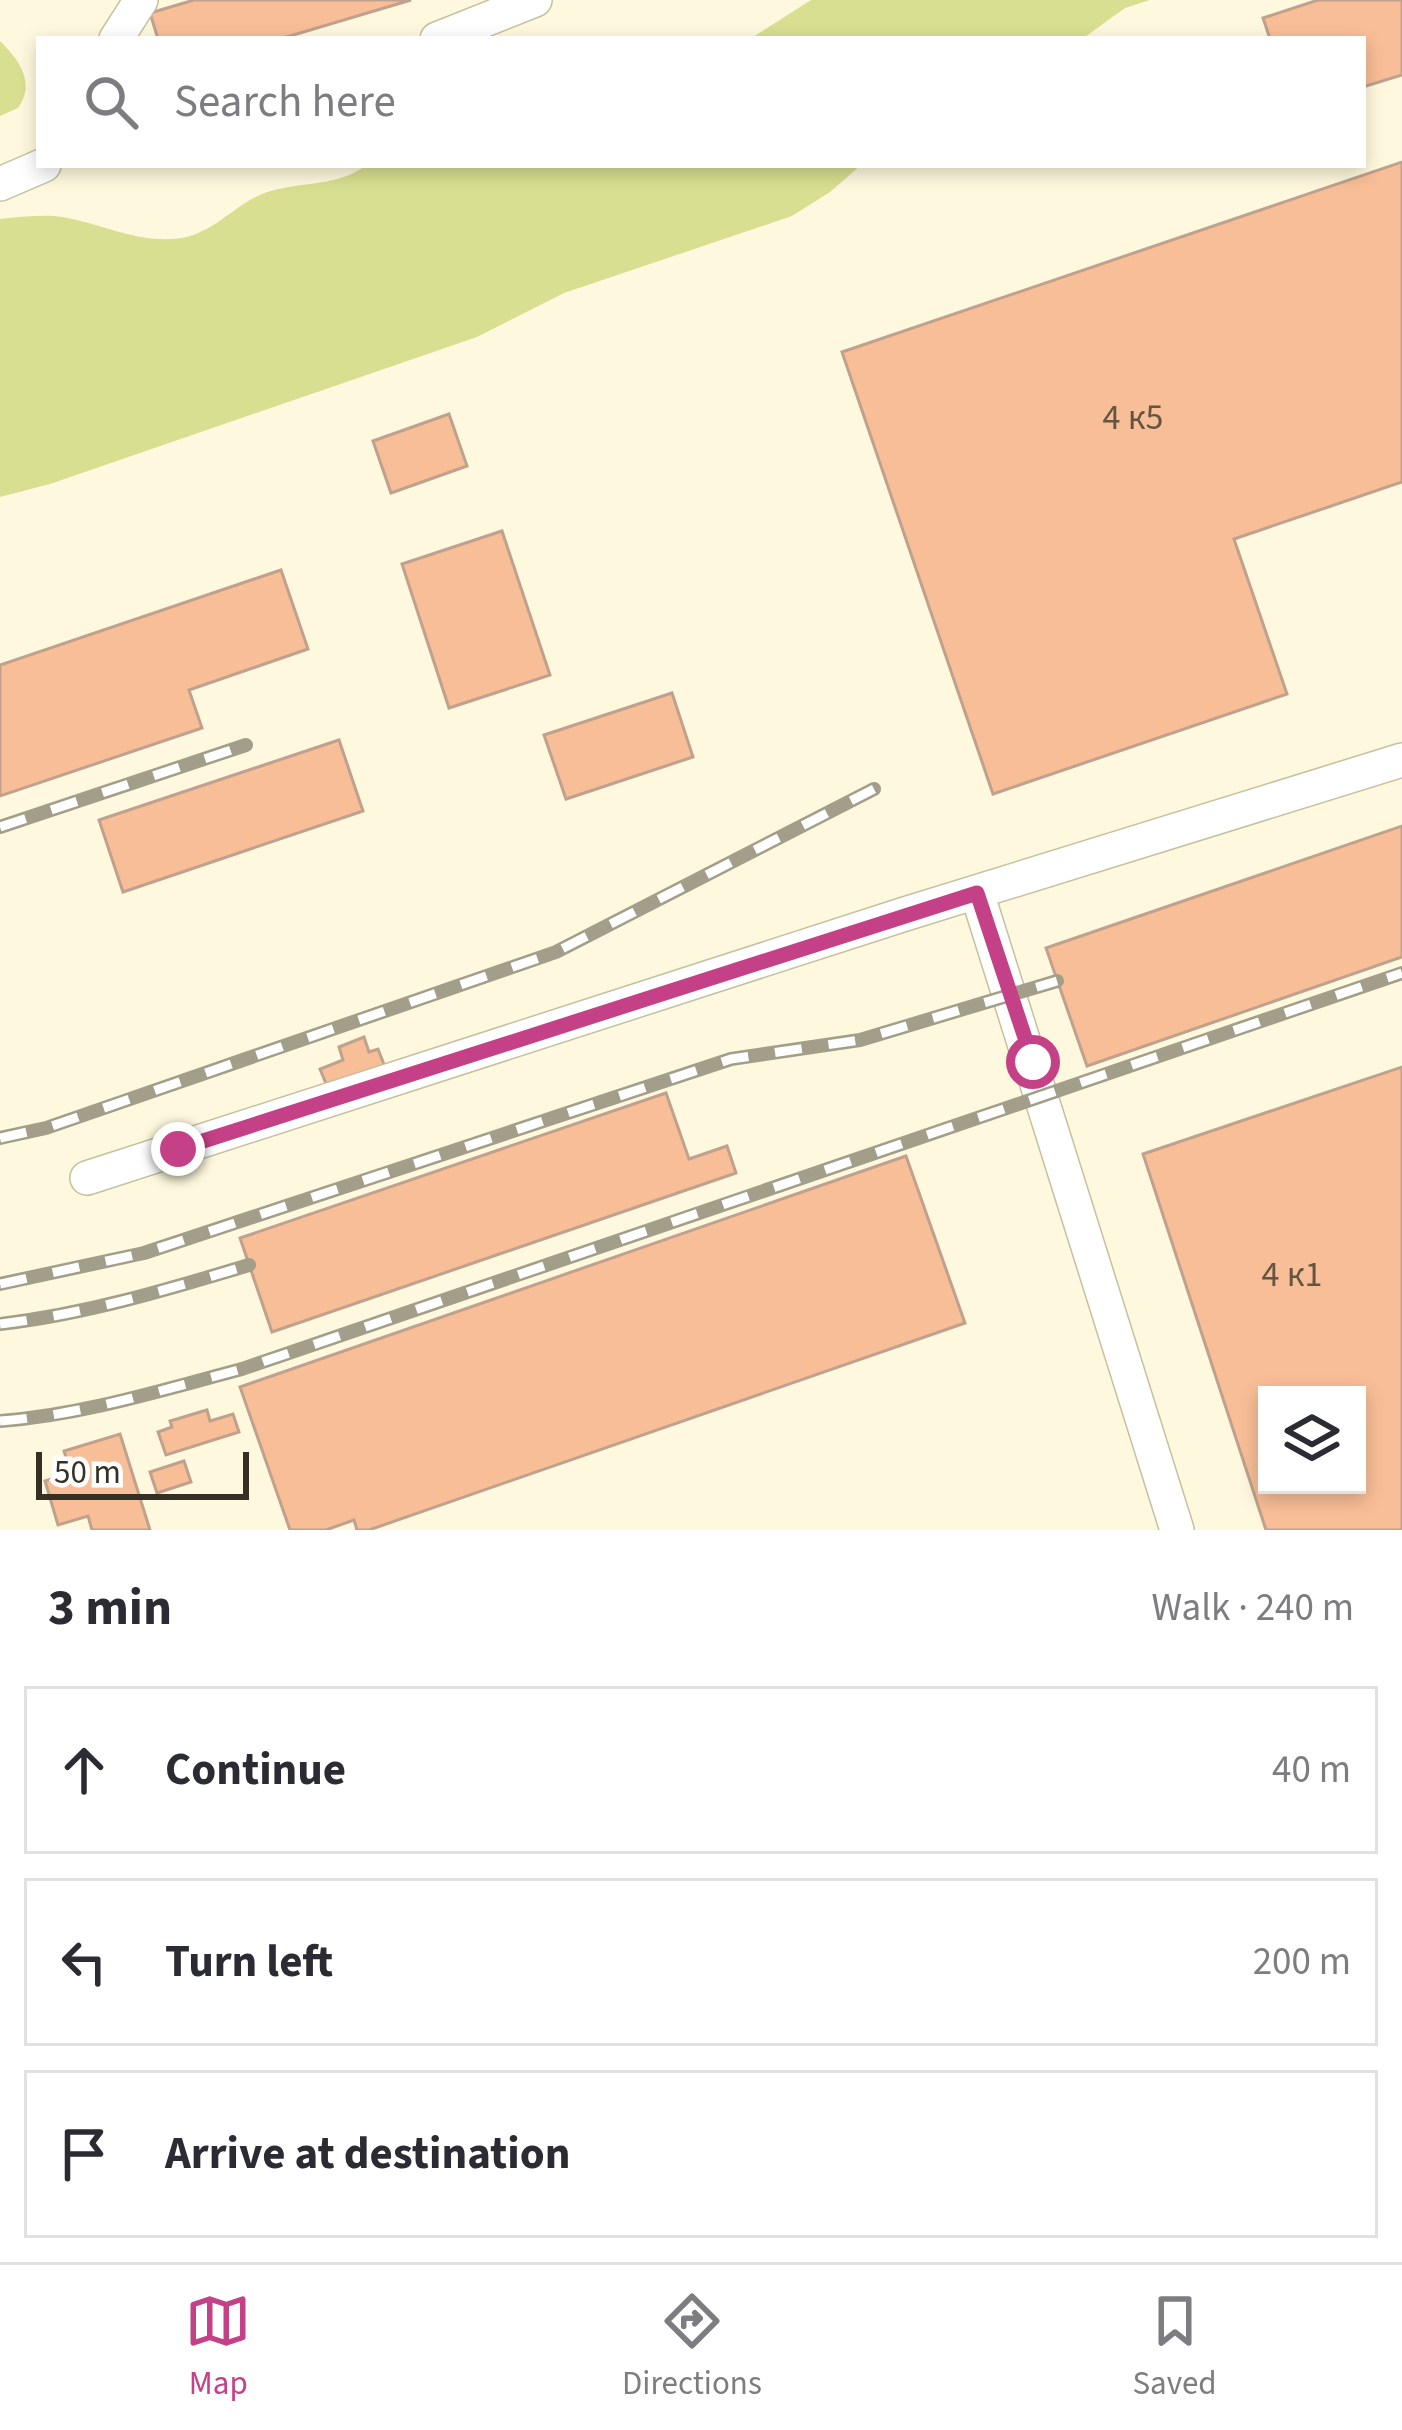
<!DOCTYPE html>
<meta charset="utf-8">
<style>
body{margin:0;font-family:"Source Sans 3",sans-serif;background:#f7f7f7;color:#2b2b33}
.controls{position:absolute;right:36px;bottom:36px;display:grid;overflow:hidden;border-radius:0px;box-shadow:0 6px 18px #0003}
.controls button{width:108px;height:108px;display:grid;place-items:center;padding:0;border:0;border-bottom:3px solid #e1e1e2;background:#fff;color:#2b2b33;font:60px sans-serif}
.scale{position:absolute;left:36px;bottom:30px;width:213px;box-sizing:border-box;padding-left:12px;border:6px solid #343124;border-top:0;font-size:33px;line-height:42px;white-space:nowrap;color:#343124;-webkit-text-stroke:9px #fff;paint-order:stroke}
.stop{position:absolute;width:36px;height:36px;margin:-27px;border:9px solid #c44188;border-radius:50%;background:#fff}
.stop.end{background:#c44188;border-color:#fff;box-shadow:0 3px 12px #0008}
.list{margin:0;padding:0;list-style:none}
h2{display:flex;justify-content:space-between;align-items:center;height:156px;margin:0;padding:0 48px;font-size:51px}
h2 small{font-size:39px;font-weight:400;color:#7c7c81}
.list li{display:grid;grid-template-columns:78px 1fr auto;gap:36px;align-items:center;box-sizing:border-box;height:168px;margin:0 24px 24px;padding:0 24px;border:3px solid #e1e1e2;border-radius:0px}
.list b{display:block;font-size:45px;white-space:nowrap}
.list em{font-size:39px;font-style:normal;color:#7c7c81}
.icon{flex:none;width:66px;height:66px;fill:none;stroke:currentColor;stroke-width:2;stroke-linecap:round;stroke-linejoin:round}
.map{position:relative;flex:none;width:1402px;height:1530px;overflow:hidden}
.search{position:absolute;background:#fff;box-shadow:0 6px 18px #0003;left:36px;right:36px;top:36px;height:132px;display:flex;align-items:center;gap:30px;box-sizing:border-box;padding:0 42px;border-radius:0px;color:#7c7c81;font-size:45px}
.sheet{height:732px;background:#fff}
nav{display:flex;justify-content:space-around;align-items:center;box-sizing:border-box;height:168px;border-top:3px solid #e1e1e2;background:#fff;font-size:33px;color:#7c7c81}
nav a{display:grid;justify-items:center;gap:6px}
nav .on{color:#c44188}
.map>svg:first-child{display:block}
.green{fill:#d8df91}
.building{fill:#f8be97;stroke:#bfa18d;stroke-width:3;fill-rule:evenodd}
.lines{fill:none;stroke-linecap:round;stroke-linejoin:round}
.minor-casing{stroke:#c6c09f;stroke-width:36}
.minor{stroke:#fff;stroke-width:33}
.rail-casing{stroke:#a29e89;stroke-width:14}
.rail{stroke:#fff;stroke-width:9;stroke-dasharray:27;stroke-linecap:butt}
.route{stroke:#c44188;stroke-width:15}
.labels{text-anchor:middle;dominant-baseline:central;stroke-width:10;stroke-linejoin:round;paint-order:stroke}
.number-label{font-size:36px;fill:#655441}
</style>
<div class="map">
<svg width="1402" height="1530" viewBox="0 0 1402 1530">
<rect width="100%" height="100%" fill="#fef9de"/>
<path class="green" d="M 811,0 L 1150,0 L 1125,8 L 1082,39 L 750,39 Z
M 0,41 C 19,60 36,82 18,108 L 0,116 Z
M 367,165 L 861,165 L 830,192 L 792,216 L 564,293 L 477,337 L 50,484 L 0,497 L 0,219 C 18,217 37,215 55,216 C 98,221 137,245 182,238 C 217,232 238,200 271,191 C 306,181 336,187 367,165 Z"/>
<path class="building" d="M 194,0 L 411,0 L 280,39 L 158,39 L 150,13 Z
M 1318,0 L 1402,0 L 1402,75 L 1363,87 L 1363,39 L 1270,39 L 1263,18 Z
M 1402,162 L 1402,482 L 1234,539 L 1287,694 L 993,794 L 842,352 Z
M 449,414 L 467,466 L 391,493 L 373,441 Z
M 502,531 L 550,675 L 449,708 L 402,564 Z
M 281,570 L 308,649 L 189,690 L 202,728 L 0,796 L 0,665 Z
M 672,693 L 693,757 L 566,799 L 544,735 Z
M 339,740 L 363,811 L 123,892 L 99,820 Z
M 1402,826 L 1402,957 L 1087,1066 L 1046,948 Z
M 364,1037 L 369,1052 L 378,1049 L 387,1072 L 330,1093 L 320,1069 L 343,1060 L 339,1047 Z
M 1402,1067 L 1402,1530 L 1266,1530 L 1143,1154 ZM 1267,1395 L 1357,1395 L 1357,1485 L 1267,1485 Z
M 666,1093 L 689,1159 L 727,1146 L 736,1173 L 272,1332 L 240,1238 Z
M 906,1156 L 965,1323 L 369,1530 L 357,1530 L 354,1520 L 326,1530 L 290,1530 L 240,1387 Z
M 207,1410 L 210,1421 L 233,1414 L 239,1432 L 166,1455 L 158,1432 L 172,1427 L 170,1421 Z
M 120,1434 L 150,1530 L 92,1530 L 88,1516 L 58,1525 L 45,1481 L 71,1473 L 64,1451 Z
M 184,1461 L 191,1482 L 157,1493 L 150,1472 Z"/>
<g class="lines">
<defs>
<path id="minor" d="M 116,39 L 141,0
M 437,39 L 535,0
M 0,184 L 44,165
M 977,893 L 1177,1530
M 87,1178 L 905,914 L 1402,760"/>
</defs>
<use href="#minor" class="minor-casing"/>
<use href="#minor" class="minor"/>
<defs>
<path id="rail" d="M 0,827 L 246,745
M 0,1138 L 46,1128 L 556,952 L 874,789
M 0,1284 L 144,1253 L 731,1059 L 860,1040 L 1057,981
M 0,1324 C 86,1314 166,1290 249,1265
M 0,1421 C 82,1415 162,1390 242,1369 L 1402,973"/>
</defs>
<use href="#rail" class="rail-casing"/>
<use href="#rail" class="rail"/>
</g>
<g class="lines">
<path class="route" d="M 178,1149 L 977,893 L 1033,1062"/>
</g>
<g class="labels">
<g class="number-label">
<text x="1133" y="417">4 к5</text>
<text x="1292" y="1274">4 к1</text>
</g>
</g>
</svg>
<div class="controls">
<button><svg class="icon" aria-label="layers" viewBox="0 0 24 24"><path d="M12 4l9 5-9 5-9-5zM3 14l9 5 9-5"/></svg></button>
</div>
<div class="scale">50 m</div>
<div class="stop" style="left:1033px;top:1062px"></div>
<div class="stop end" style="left:178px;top:1149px"></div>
<div class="search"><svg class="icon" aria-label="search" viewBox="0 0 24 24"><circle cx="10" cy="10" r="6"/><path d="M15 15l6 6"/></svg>Search here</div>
</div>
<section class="sheet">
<h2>3 min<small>Walk · 240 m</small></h2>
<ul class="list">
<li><svg class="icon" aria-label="ahead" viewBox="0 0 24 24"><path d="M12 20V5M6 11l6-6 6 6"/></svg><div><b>Continue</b></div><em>40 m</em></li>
<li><svg class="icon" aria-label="left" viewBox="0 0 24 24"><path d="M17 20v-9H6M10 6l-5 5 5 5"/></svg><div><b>Turn left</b></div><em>200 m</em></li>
<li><svg class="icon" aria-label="arrive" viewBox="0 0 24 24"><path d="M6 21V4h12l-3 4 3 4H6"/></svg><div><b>Arrive at destination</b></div></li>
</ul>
</section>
<nav>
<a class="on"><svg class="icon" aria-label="map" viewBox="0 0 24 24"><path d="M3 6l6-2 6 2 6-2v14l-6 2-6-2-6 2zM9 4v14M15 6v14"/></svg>Map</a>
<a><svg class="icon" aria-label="directions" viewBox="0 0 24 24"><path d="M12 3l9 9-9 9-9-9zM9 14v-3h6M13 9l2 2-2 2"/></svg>Directions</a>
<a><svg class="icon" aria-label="saved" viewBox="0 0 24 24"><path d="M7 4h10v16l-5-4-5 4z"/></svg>Saved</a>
</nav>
